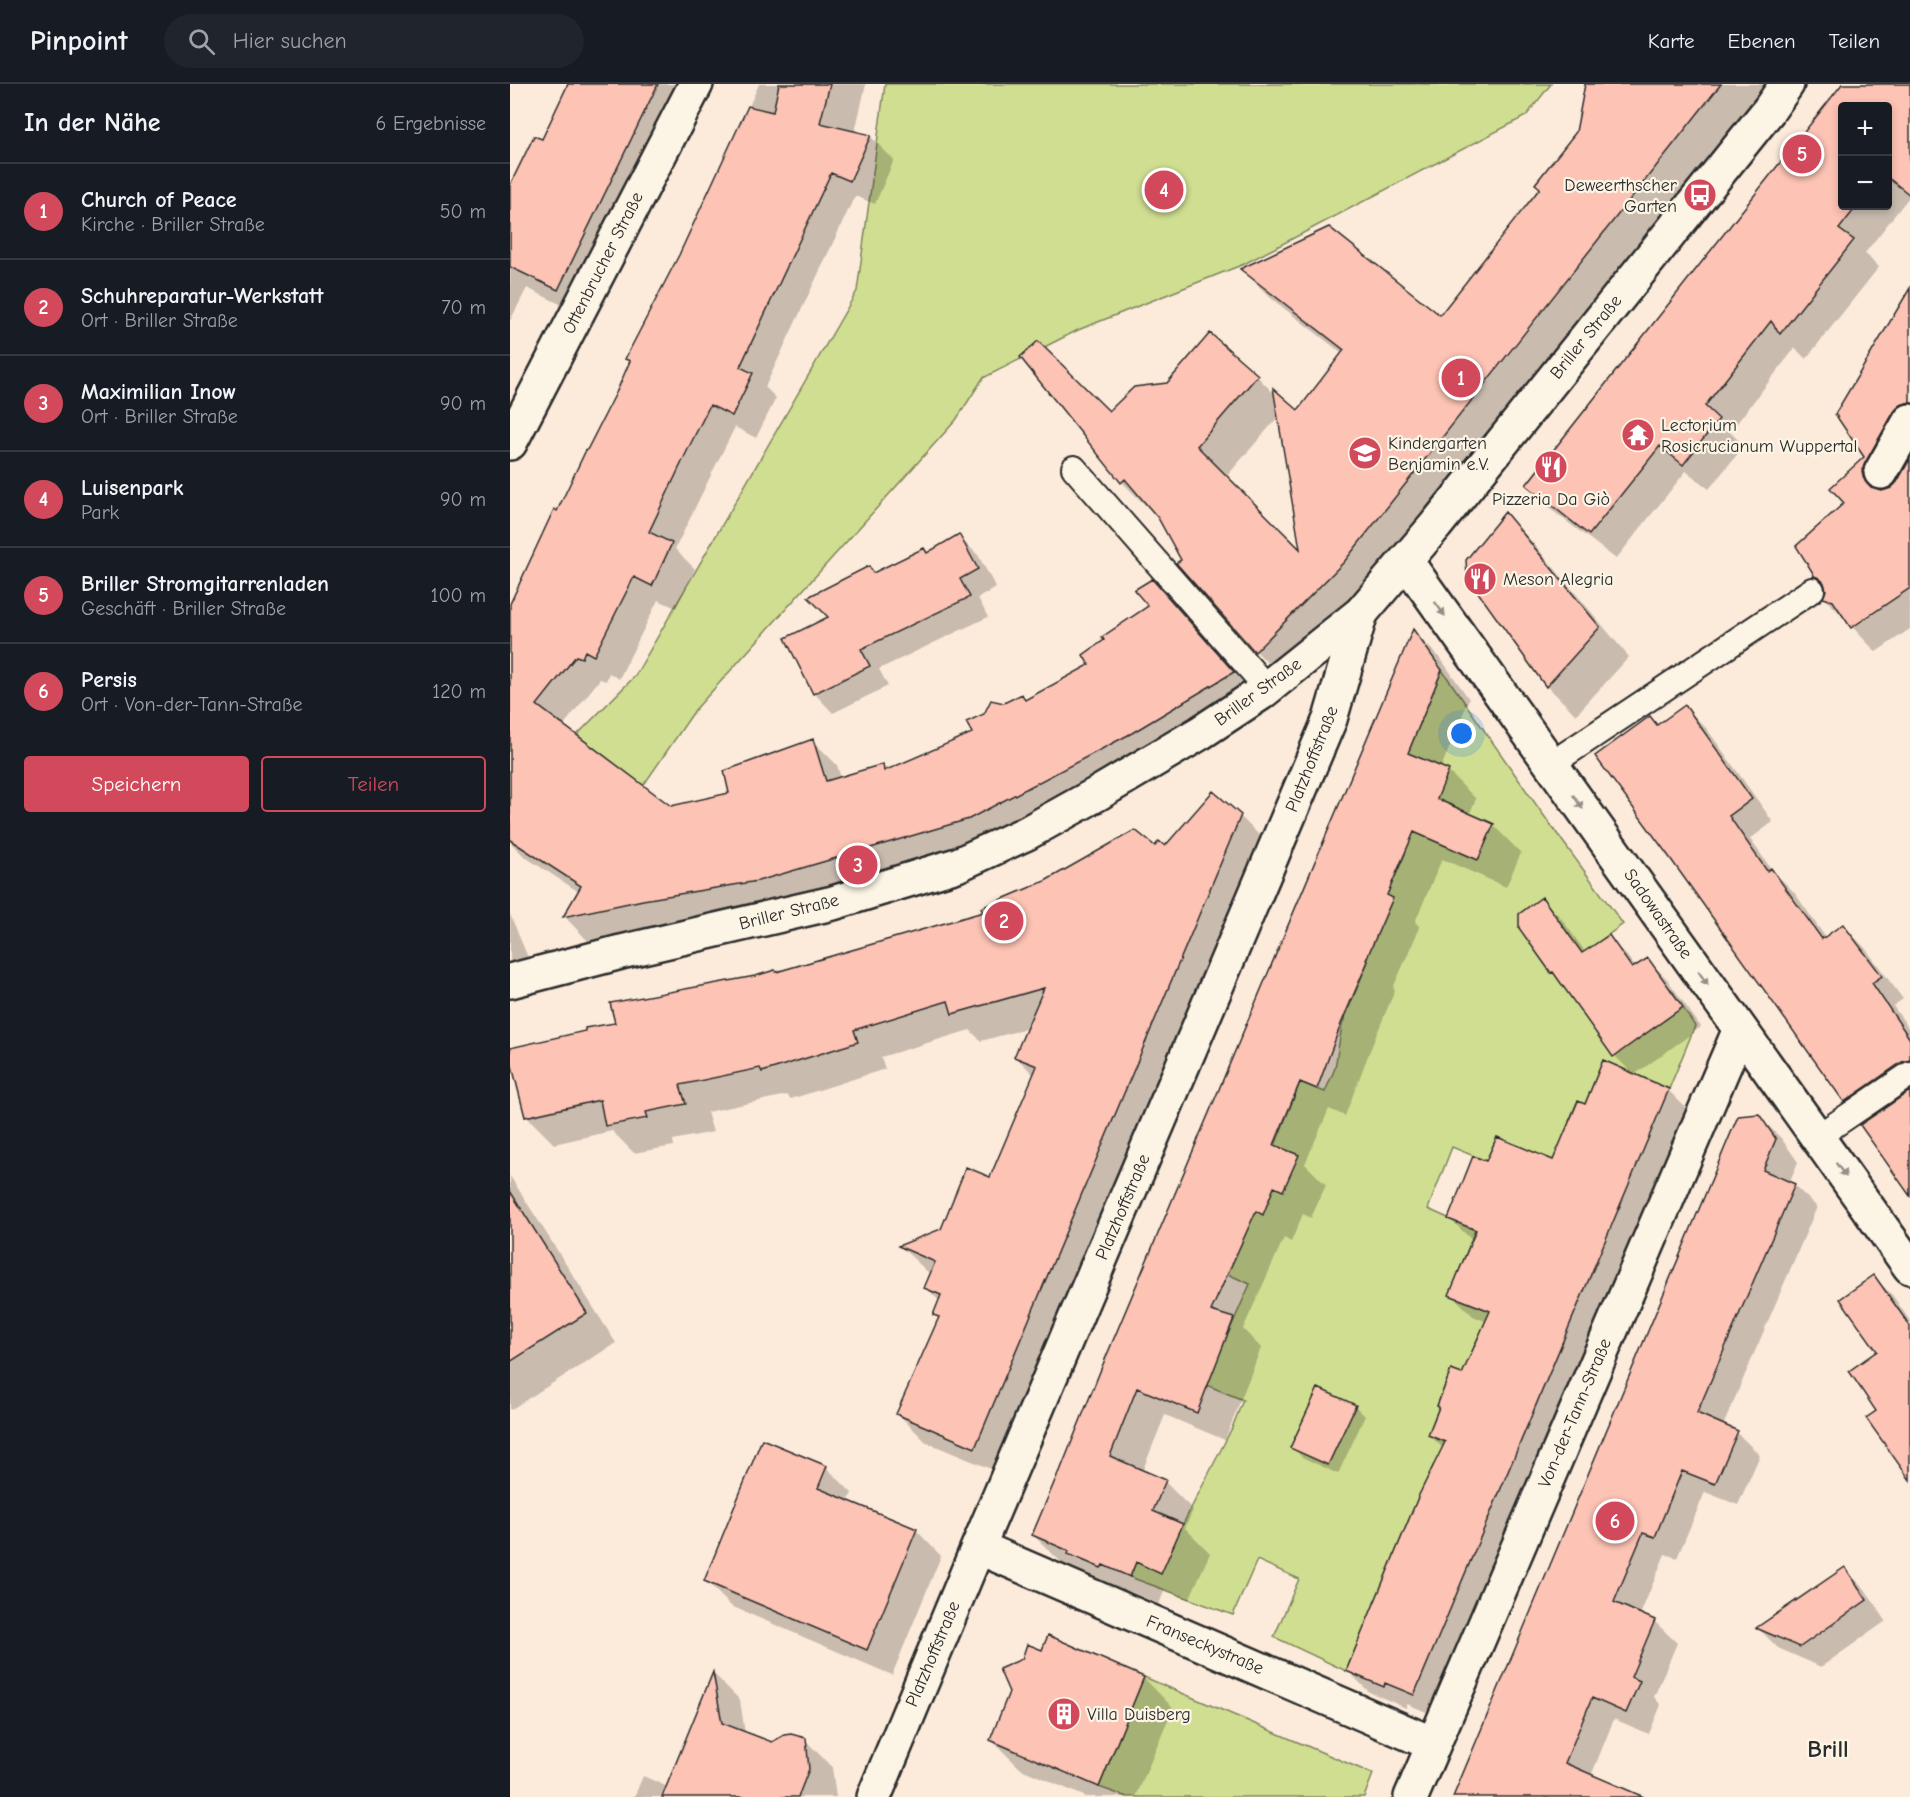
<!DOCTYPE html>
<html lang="de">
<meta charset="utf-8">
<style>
body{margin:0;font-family:"Comic Neue",sans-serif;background:#20242c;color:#f1f3f6}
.controls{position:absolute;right:18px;top:18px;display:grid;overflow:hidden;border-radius:6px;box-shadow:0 3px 9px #0003}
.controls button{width:54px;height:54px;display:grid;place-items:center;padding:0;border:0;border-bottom:2px solid #363941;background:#171b24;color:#f1f3f6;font:30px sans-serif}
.you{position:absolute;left:952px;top:650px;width:21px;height:21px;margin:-15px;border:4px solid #fff;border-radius:50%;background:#1a73e8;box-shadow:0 0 0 9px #1a73e833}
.badge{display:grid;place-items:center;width:39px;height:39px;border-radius:50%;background:#d1495b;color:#fff;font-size:20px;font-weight:700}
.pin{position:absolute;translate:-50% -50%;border:3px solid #fff;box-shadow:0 2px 6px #0006}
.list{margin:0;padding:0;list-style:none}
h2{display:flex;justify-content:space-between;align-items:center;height:78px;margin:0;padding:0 24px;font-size:26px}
h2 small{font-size:20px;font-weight:400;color:#9ea1a6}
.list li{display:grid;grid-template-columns:39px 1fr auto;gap:18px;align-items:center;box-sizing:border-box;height:96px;padding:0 24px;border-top:2px solid #363941}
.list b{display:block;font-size:22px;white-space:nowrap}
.list p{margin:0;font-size:20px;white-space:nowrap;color:#9ea1a6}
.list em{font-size:20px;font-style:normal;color:#9ea1a6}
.actions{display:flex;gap:12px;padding:18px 24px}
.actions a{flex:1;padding:14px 0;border:2px solid #d1495b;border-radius:6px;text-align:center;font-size:21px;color:#d1495b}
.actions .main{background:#d1495b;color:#fff}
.icon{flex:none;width:33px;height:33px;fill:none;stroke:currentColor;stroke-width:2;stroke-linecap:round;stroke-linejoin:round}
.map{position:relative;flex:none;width:1400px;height:1713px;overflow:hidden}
header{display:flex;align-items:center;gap:36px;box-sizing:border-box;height:84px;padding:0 30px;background:#171b24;border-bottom:2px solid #363941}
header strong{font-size:28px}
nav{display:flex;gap:33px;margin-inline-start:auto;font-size:21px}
.search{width:420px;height:54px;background:#20242c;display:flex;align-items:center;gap:15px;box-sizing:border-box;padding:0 21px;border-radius:33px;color:#9ea1a6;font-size:22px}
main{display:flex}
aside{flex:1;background:#171b24}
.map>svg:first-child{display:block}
.green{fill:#d0de91;stroke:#7e845e;stroke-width:1.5}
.shadow{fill:#0003;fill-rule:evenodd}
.building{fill:#fdc3b4;stroke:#2b2b2b;stroke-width:1.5}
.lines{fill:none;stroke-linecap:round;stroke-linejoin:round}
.lane-casing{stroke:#2b2b2b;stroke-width:28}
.street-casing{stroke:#2b2b2b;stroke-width:38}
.secondary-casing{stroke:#2b2b2b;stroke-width:38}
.lane{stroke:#fcf5e5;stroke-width:24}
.street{stroke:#fcf5e5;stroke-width:33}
.secondary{stroke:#fcf5e5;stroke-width:33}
.oneway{fill:#949088}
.labels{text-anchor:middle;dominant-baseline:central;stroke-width:4.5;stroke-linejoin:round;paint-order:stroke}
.poi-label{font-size:18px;fill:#2b2b2b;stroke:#fcf5e5;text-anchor:start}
.street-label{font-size:18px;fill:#2b2b2b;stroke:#fcf5e5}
.district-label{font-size:24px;font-weight:bold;fill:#2b2b2b;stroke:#fcf5e5}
</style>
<header>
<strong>Pinpoint</strong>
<div class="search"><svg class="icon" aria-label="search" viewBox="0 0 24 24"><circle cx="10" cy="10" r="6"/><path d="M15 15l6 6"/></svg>Hier suchen</div>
<nav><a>Karte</a><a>Ebenen</a><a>Teilen</a></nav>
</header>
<main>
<aside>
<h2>In der Nähe<small>6 Ergebnisse</small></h2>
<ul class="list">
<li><span class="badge">1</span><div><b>Church of Peace</b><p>Kirche · Briller Straße</p></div><em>50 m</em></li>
<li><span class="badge">2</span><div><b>Schuhreparatur-Werkstatt</b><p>Ort · Briller Straße</p></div><em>70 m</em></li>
<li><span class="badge">3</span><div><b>Maximilian Inow</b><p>Ort · Briller Straße</p></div><em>90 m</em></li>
<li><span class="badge">4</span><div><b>Luisenpark</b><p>Park</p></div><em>90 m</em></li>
<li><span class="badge">5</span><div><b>Briller Stromgitarrenladen</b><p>Geschäft · Briller Straße</p></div><em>100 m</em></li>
<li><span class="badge">6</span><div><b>Persis</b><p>Ort · Von-der-Tann-Straße</p></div><em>120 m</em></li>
</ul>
<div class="actions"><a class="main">Speichern</a><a>Teilen</a></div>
</aside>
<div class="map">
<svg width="1400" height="1713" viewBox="0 0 1400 1713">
<rect width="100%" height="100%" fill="#fcebdb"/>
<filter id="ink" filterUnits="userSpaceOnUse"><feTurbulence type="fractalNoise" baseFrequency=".0167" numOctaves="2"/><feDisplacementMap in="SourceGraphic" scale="12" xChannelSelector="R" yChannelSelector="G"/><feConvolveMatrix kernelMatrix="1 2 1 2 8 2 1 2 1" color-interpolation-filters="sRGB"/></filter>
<g filter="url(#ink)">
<path class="green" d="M 375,0 L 1041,0 L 1016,32 L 734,180 L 568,246 L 473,294 L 446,336 L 185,626 L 133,702 L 67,651 L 125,592 L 347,207 Z
M 932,586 L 1032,729 L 1113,840 L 1068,873 L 1097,950 L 1161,905 L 1185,942 L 1159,1005 L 1093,977 L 1075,1020 L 1067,1018 L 1059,1037 L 1066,1040 L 1050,1079 L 987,1053 L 976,1077 L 942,1063 L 918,1125 L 965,1146 L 940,1211 L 987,1229 L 977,1254 L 969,1251 L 962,1268 L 960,1294 L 941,1286 L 927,1322 L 929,1323 L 918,1351 L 940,1360 L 923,1382 L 905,1421 L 836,1587 L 764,1553 L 789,1495 L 747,1476 L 723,1531 L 620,1493 L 626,1478 L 651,1489 L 673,1440 L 722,1344 L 733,1316 L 672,1291 L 718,1250 L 740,1200 L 715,1189 L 790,998 L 815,1008 L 825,984 L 832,941 L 858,877 L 856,876 L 870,808 L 884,795 L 895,770 L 897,745 L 968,776 L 983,740 L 951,726 L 935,728 L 898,669 Z
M 634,1593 L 863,1690 L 854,1713 L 617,1713 L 589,1703 Z"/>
<path class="shadow" d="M 60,0 L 185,0 L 77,233 L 17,204 L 0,237 L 0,105 L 32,57 Z
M 249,0 L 356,0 L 345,48 L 360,52 L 384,76 L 365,120 L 345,112 L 255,303 L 266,314 L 246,354 L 225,343 L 203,387 L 165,465 L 185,485 L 166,524 L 148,516 L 109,595 L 99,589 L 96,597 L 90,595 L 53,642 L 160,723 L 221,710 L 303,657 L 327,681 L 331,694 L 372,682 L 377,687 L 464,650 L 494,620 L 512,612 L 517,617 L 581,582 L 640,523 L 642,496 L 666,520 L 746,612 L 483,759 L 272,821 L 158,839 L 78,857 L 55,833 L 69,808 L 15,773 L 0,758 L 0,524 L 121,278 L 117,274 L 170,172 L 210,87 Z
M 1088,0 L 1261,0 L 1149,149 L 776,598 L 746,567 L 668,479 L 673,476 L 644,426 L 642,428 L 612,398 L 599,329 L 747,292 L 765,311 L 788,329 L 833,270 L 762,215 L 732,186 L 930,233 L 1031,104 L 1068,49 ZM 769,332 L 792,469 L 716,393 Z
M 1334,0 L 1400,0 L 1400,114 L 1399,113 L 1355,169 L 1369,183 L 1296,275 L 1285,264 L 1220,348 L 1234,362 L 1199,405 L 1176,387 L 1106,475 L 1043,427 L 1018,401 ZM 1332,22 L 1378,22 L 1378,122 L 1332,122 Z
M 1400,207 L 1400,365 L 1378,406 L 1382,405 L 1389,398 L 1400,378 L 1400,545 L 1366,568 L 1315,514 L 1317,503 L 1305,492 L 1356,374 Z
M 995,430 L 1024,460 L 1119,573 L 1066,631 L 1037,602 Z
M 448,452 L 468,471 L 486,504 L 468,514 L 478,533 L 369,585 L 378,602 L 323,629 L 304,609 L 321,533 L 359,484 L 365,490 L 414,466 L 418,470 Z
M 904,548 L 931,575 L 959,615 L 931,684 L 938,687 L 966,715 L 959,731 L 983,741 L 1011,769 L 996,803 L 932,775 L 905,838 L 910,843 L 883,904 L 885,906 L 859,969 L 835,1032 L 819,1025 L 795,1080 L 816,1101 L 801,1134 L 793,1130 L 781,1158 L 774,1154 L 733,1245 L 751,1264 L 715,1356 L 655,1331 L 632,1388 L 655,1398 L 683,1426 L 675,1444 L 700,1469 L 679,1516 L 655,1505 L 649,1520 L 621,1508 L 619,1511 L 588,1498 L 581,1491 L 552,1479 L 523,1451 Z
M 1175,623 L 1197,645 L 1263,738 L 1240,755 L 1262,786 L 1284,808 L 1316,854 L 1333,841 L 1355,864 L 1393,915 L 1383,922 L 1400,946 L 1400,1109 L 1357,1038 L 1335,1017 L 1140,634 L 1148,642 Z
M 730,732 L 758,760 L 493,1390 L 416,1358 L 388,1330 L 430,1235 L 425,1231 L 430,1218 L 416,1203 L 421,1191 L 391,1163 L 432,1147 L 481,1094 L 525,992 L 506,973 L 519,944 L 471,957 L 460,946 L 371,973 L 375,985 L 281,1015 L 277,1011 L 197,1028 L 203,1048 L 163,1056 L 164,1062 L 124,1069 L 102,1047 L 44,1060 L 17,1033 L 0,966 L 106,940 L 267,890 L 475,829 L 645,764 L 656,764 Z
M 1032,815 L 1051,834 L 1076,869 L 1098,853 L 1117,872 L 1126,884 L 1138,876 L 1157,895 L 1191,943 L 1124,991 L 1105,972 L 1053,899 L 1042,888 Z
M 0,830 L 19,876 L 0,884 Z
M 1158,1006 L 1180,1028 L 926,1632 L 897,1620 L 896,1624 L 859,1608 L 837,1586 L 934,1365 L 919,1351 L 953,1292 L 977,1238 L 963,1232 L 941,1210 L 963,1157 L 940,1135 L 977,1079 L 1044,1078 L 1076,1022 Z
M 1248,1032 L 1271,1054 L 1288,1078 L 1279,1099 L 1284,1101 L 1307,1123 L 1213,1342 L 1227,1349 L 1250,1371 L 1228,1421 L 1195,1408 L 1167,1474 L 1155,1470 L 1130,1531 L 1144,1537 L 1167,1559 L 1144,1613 L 1151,1621 L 1139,1650 L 1104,1635 L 1081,1692 L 1105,1713 L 944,1713 Z
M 0,1092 L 106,1259 L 0,1326 Z
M 1364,1193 L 1383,1212 L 1400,1237 L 1400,1393 L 1368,1327 L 1369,1267 Z
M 845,1322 L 855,1332 L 828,1390 L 792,1373 L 782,1363 Z
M 316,1383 L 342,1409 L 338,1418 L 406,1446 L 431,1472 L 382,1591 L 221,1522 L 195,1496 Z
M 1335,1485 L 1355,1505 L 1376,1537 L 1311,1583 L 1268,1564 L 1249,1545 Z
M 533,1568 L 634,1594 L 663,1624 L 626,1713 L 576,1713 L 511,1685 L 481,1656 Z
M 204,1590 L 230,1616 L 235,1649 L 263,1660 L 295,1656 L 322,1683 L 326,1713 L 124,1713 L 133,1692 L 158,1703 Z"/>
<path class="building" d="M 58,0 L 148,0 L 48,206 L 0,183 L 0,101 L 24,52 L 32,55 Z
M 269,0 L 320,0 L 310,39 L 361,51 L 340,97 L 321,89 L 230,283 L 243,289 L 222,332 L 200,321 L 179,363 L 139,448 L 162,459 L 142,502 L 124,493 L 84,572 L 75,567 L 72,574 L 66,572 L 27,621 L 161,722 L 219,709 L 214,687 L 303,655 L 316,697 L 373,680 L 374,687 L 462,649 L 456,638 L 474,630 L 481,616 L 494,619 L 512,610 L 515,616 L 579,581 L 573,571 L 594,556 L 592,553 L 638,522 L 624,506 L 642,495 L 724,588 L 622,649 L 459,735 L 248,797 L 133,816 L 53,833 L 71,802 L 0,756 L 0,520 L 44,425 L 47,427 L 76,366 L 77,366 L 106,309 L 120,277 L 115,275 L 169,171 L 238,22 L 263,28 Z
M 1075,0 L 1211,0 L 834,478 L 745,568 L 666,479 L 671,476 L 648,434 L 615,395 L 611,399 L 510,273 L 528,257 L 599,327 L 624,303 L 657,299 L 700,249 L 748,291 L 687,362 L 790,465 L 763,304 L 788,326 L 834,266 L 730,185 L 819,143 L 930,231 L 1030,104 L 1025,100 L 1066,48 Z
M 1332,0 L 1400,0 L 1400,111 L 1377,93 L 1377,22 L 1332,22 L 1332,122 L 1347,122 L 1329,145 L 1344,156 L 1270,250 L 1261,237 L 1195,322 L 1209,335 L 1173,381 L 1150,362 L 1079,451 L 1016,401 Z
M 1400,204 L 1400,318 L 1391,321 L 1384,328 L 1355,379 L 1352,388 L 1355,397 L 1361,404 L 1372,407 L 1381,404 L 1387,398 L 1400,375 L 1400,504 L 1341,544 L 1323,517 L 1313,514 L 1316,506 L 1314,499 L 1309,494 L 1304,492 L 1303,489 L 1286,462 L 1334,419 L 1320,404 L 1354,373 L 1325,330 Z
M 995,428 L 1090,543 L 1036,603 L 957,493 L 956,476 Z
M 449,450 L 468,485 L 450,495 L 460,513 L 351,565 L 360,582 L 303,610 L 275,554 L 318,533 L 298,513 L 359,482 L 363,489 L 414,464 L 417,469 Z
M 903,545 L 932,586 L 898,669 L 939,686 L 927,715 L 984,740 L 968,776 L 904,748 L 877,811 L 883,814 L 856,876 L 858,877 L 831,940 L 807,1005 L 790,998 L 764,1061 L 789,1071 L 773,1107 L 764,1103 L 753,1131 L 746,1127 L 701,1227 L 724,1234 L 687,1329 L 627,1304 L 600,1372 L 656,1396 L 643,1427 L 673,1440 L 651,1490 L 626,1478 L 620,1493 L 593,1481 L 591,1484 L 558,1470 L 559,1467 L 522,1451 L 549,1387 L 550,1387 L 591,1285 Z
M 1175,621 L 1242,715 L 1219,732 L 1257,787 L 1261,784 L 1312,855 L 1333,840 L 1372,892 L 1362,899 L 1400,955 L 1400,976 L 1392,978 L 1334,1018 L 1160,774 L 1085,672 L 1140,632 L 1147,641 Z
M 703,707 L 731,731 L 465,1364 L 386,1330 L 429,1233 L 423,1231 L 431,1211 L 414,1204 L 425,1178 L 388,1162 L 431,1145 L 456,1083 L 480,1093 L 527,982 L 504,973 L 534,904 L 442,930 L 438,917 L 344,946 L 348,958 L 252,988 L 250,984 L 170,1001 L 176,1020 L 136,1028 L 138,1034 L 95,1042 L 90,1016 L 15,1033 L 0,974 L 0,964 L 75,947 L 75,944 L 105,939 L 100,919 L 245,892 L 265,886 L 266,888 L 473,828 L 471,824 L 535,797 L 625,746 L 645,762 L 649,757 L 655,762 Z
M 1032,813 L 1072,869 L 1099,851 L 1122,884 L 1138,874 L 1173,923 L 1103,973 L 1043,888 L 1041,889 L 1009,844 L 1009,830 Z
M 1093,976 L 1159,1005 L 904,1611 L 875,1599 L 874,1603 L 836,1587 L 909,1411 L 935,1358 L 918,1351 L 929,1323 L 927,1322 L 941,1286 L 952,1290 L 980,1227 L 939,1211 L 966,1146 L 938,1135 L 963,1072 L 976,1077 L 987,1053 L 1043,1076 L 1068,1017 L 1075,1020 Z
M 1400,1007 L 1400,1112 L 1350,1041 Z
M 1249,1030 L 1266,1055 L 1253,1086 L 1285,1100 L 1187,1329 L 1228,1347 L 1205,1400 L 1172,1387 L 1145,1453 L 1133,1449 L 1104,1518 L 1145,1536 L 1121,1593 L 1130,1597 L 1116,1629 L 1082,1614 L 1055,1679 L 1134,1713 L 943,1713 L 1228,1032 Z
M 0,1107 L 77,1229 L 0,1278 Z
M 1364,1191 L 1400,1242 L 1400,1396 L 1356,1334 L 1366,1327 L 1339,1287 L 1367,1267 L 1330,1215 Z
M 808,1304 L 846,1321 L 818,1381 L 780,1364 Z
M 252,1355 L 317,1382 L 308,1404 L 407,1445 L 357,1566 L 194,1497 Z
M 1335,1483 L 1357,1516 L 1290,1563 L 1246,1544 Z
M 538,1551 L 634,1593 L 589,1703 L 480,1656 L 499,1608 L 489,1585 L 512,1575 L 517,1560 L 532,1566 Z
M 203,1588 L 212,1639 L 262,1658 L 274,1651 L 281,1650 L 296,1654 L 299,1685 L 288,1713 L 152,1713 Z"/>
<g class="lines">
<defs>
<path id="lane" d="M 564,384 L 757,604
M 1041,680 L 1302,506
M 1307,1053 L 1400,990"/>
<path id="street" d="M 0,359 L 186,0
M 1371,388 L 1400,337
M 896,477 L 1400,1183
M 468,1463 L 923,1660
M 364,1713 L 468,1463 L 820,635 L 851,529
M 901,1713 L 1230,945"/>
<path id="secondary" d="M 0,897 L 111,868 L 323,819 L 447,781 L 517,749 L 587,710 L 690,649 L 751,609 L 851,529 L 926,441 L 1259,26 L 1277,0"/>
</defs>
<use href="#lane" class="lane-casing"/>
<use href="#street" class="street-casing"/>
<use href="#secondary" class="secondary-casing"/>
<use href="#lane" class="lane"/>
<use href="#street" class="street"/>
<use href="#secondary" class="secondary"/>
</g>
<defs><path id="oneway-solid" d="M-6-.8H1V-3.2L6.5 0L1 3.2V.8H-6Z" transform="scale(1.5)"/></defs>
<g class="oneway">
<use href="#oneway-solid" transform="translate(930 525) rotate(54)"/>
<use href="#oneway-solid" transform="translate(1068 718) rotate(55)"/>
<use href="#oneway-solid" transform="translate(1193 894) rotate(55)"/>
<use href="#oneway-solid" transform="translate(1331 1086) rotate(54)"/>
</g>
</g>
<defs>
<symbol id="bus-disc" viewBox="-11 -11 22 22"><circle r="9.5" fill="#d1495b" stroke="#fcf5e5"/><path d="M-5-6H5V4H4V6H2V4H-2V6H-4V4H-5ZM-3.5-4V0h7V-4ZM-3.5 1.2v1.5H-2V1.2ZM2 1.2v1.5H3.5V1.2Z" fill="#fff"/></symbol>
<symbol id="temple-disc" viewBox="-11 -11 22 22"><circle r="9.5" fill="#d1495b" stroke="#fcf5e5"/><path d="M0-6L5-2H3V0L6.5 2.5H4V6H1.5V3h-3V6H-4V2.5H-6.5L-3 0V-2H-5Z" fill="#fff"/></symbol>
<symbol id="school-disc" viewBox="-11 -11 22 22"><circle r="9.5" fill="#d1495b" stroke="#fcf5e5"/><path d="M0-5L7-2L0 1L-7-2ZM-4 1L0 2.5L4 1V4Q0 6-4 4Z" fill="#fff"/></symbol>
<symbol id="restaurant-disc" viewBox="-11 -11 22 22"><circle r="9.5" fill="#d1495b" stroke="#fcf5e5"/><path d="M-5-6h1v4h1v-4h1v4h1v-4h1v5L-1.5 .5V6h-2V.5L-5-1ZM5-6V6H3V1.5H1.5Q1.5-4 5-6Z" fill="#fff"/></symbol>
<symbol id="building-disc" viewBox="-11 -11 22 22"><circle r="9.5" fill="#d1495b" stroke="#fcf5e5"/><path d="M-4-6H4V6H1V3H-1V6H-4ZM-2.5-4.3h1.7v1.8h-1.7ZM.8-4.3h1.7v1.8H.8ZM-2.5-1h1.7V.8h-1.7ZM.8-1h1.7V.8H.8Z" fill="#fff"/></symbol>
</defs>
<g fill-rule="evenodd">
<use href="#bus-disc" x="1171" y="92" width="38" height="38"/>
<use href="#temple-disc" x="1109" y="332" width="38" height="38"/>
<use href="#school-disc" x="836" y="350" width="38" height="38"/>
<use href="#restaurant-disc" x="1022" y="364" width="38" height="38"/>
<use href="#restaurant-disc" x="951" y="476" width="38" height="38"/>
<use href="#building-disc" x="535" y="1611" width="38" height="38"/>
</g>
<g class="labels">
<g class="poi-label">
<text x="1167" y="101" text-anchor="end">Deweerthscher<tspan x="1167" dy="21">Garten</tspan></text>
<text x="1151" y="341">Lectorium<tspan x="1151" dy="21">Rosicrucianum Wuppertal</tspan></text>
<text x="878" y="359">Kindergarten<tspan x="878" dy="21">Benjamin e.V.</tspan></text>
<text x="1041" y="415" text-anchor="middle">Pizzeria Da Giò</text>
<text x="993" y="495">Meson Alegria</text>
<text x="577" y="1630">Villa Duisberg</text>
</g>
<g class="street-label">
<text transform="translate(93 179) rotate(-63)">Ottenbrucher Straße</text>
<text transform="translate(1076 253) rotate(-51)">Briller Straße</text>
<text transform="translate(748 608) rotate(-36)">Briller Straße</text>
<text transform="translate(802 675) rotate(-68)">Platzhoffstraße</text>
<text transform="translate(279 828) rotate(-14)">Briller Straße</text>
<text transform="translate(1148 830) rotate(55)">Sadowastraße</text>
<text transform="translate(613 1123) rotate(-67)">Platzhoffstraße</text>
<text transform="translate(1065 1329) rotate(-67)">Von-der-Tann-Straße</text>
<text transform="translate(695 1561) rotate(23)">Franseckystraße</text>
<text transform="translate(423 1570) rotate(-67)">Platzhoffstraße</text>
</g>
<g class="district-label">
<text x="1318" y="1665">Brill</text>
</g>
</g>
</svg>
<div class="controls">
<button>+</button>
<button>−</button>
</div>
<div class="you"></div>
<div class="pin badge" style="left:951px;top:294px">1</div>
<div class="pin badge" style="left:494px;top:837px">2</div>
<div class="pin badge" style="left:348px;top:781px">3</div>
<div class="pin badge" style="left:654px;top:106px">4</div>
<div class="pin badge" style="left:1292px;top:70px">5</div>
<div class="pin badge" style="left:1105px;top:1437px">6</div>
</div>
</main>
